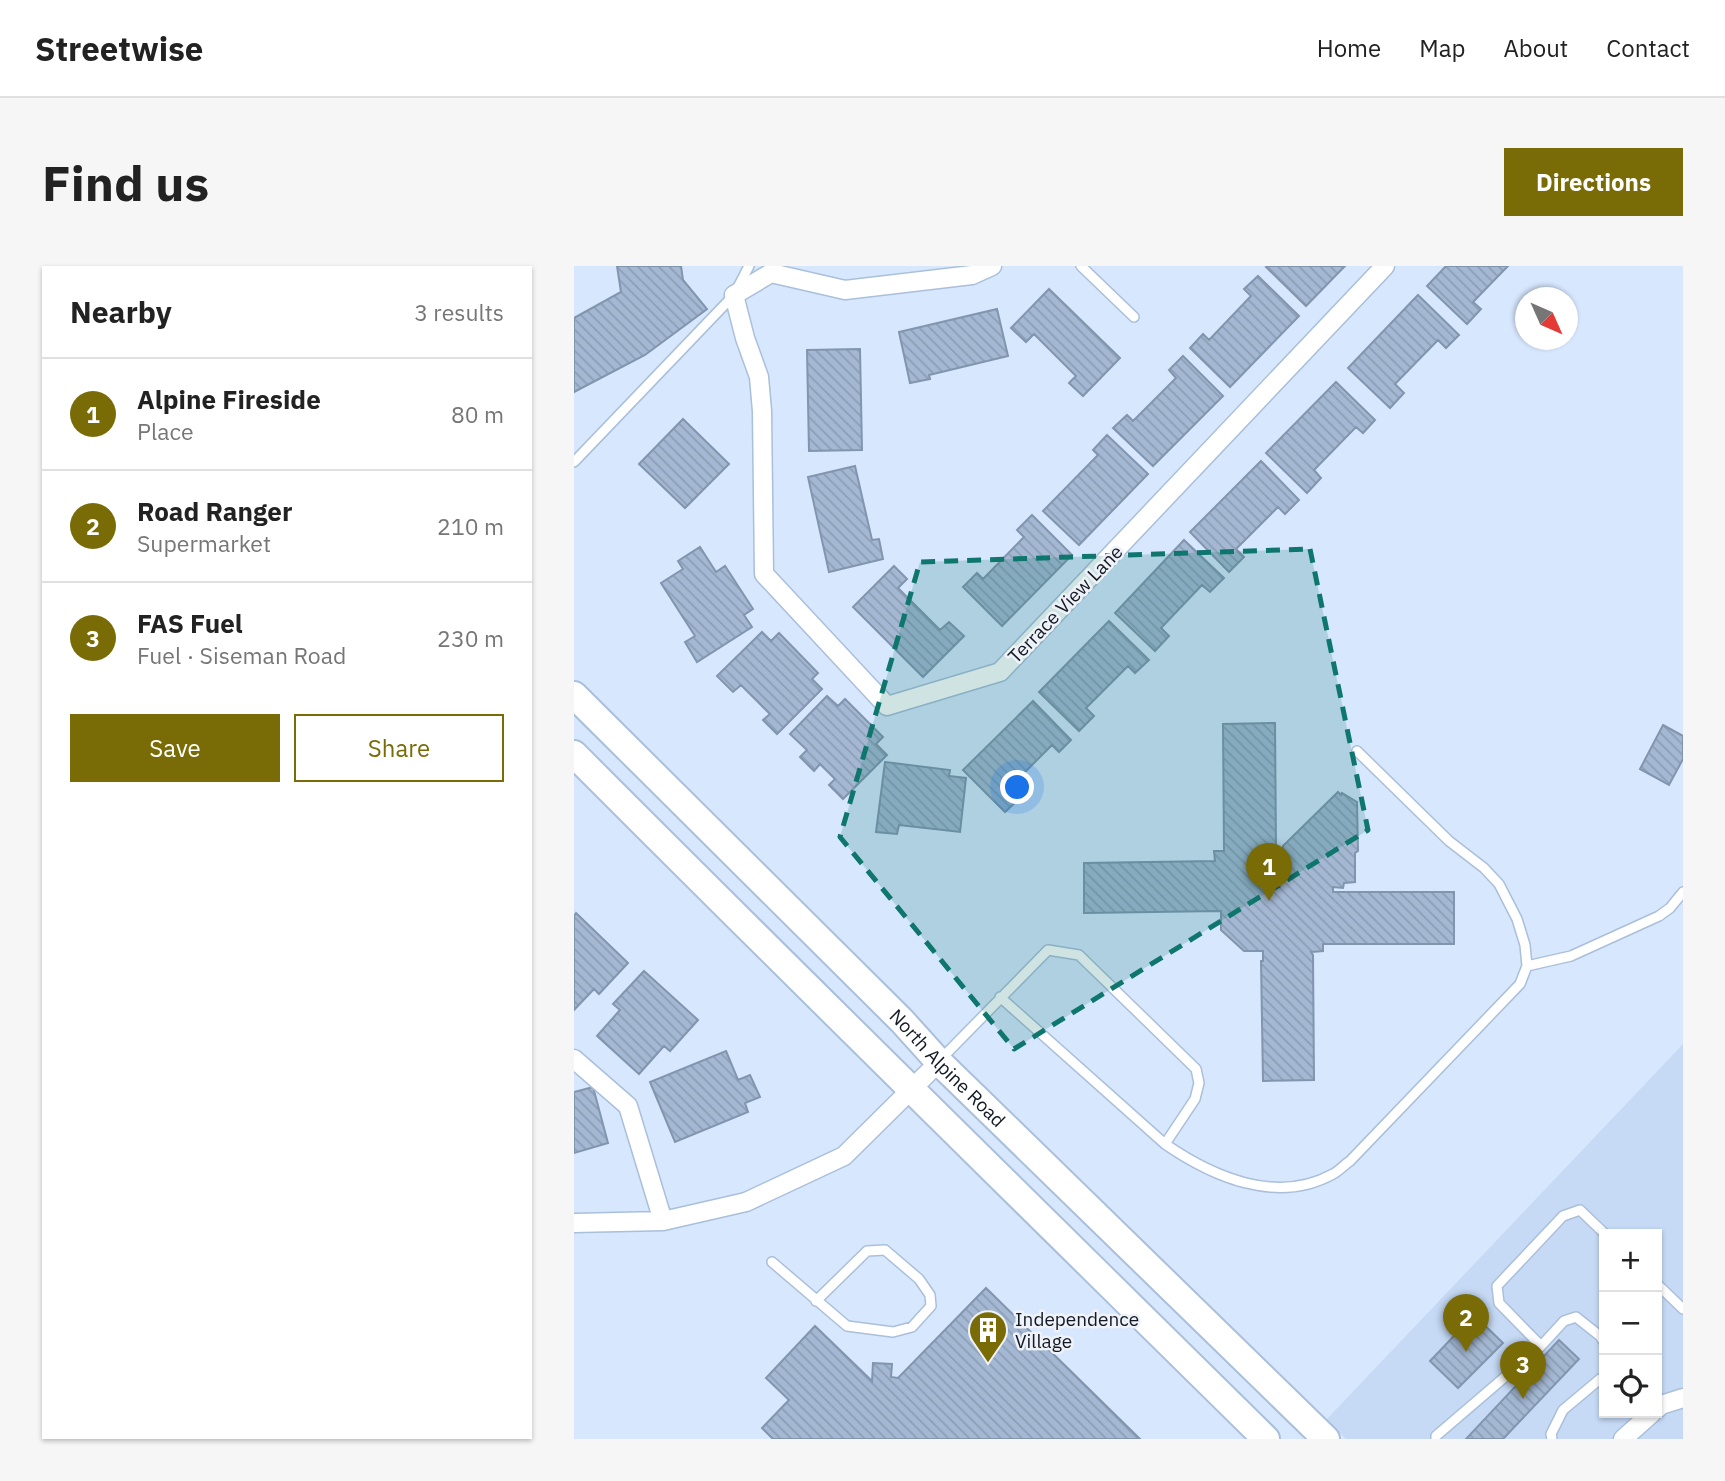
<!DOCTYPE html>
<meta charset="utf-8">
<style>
body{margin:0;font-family:"IBM Plex Sans",sans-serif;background:#f6f6f6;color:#222}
.controls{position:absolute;right:21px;bottom:21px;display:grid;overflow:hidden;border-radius:0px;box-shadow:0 2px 5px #0004}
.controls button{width:63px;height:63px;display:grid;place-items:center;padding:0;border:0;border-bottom:2px solid #e0e0e0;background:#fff;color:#222;font:35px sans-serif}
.compass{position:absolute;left:941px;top:21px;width:63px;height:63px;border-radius:50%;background:#fff;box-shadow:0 2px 5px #0004;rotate:135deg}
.you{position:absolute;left:444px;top:522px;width:24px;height:24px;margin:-18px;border:5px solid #fff;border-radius:50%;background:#1a73e8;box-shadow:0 0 0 10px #1a73e833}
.badge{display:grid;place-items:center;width:46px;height:46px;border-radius:50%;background:#796c07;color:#fff;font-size:23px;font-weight:700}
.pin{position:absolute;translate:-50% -58px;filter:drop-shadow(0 2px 4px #0008)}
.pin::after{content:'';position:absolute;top:37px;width:24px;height:21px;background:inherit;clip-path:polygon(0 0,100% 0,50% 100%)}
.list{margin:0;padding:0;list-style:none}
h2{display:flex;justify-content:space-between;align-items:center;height:91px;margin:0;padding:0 28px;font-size:30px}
h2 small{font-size:23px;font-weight:400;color:#767676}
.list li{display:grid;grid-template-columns:46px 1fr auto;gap:21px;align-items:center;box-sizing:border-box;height:112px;padding:0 28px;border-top:2px solid #e0e0e0}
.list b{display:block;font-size:26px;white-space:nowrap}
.list p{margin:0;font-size:23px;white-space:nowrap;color:#767676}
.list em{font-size:23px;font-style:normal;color:#767676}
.actions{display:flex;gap:14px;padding:21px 28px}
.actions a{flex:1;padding:16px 0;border:2px solid #796c07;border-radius:0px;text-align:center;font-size:24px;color:#796c07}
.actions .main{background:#796c07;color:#fff}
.icon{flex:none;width:38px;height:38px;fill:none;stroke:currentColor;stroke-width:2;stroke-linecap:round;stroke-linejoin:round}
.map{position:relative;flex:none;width:1109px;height:1173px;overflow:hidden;border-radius:0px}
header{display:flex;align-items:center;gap:42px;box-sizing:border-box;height:98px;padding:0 35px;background:#fff;border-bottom:2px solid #e0e0e0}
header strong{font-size:33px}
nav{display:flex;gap:38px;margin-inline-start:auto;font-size:24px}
.intro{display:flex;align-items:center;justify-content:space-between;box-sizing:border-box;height:168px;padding:0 42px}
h1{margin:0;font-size:49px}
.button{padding:18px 32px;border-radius:0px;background:#796c07;color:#fff;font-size:24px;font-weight:700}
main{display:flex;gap:42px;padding:0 42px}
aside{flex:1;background:#fff;border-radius:0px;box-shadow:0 2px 5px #0004}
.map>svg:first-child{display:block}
.built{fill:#c6daf6;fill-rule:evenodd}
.building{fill:url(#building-back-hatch);stroke:#8195ae;stroke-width:2}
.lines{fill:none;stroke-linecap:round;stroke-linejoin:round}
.lane-casing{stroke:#aabfda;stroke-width:12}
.street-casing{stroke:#aabfda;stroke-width:21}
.secondary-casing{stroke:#aabfda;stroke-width:30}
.lane{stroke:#fff;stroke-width:9}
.street{stroke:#fff;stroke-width:18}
.secondary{stroke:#fff;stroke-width:26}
.marked{fill:#0f766e;fill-opacity:0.2;stroke:#0f766e;stroke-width:5;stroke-dasharray:14 9;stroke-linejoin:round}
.labels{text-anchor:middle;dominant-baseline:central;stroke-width:5;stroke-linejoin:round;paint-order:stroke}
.street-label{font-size:19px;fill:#131a24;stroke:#eff3f9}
.poi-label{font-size:19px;fill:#131a24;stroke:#eff3f9;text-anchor:start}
</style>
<header>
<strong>Streetwise</strong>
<nav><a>Home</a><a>Map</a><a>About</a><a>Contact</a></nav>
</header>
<div class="intro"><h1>Find us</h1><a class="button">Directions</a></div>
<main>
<aside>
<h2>Nearby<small>3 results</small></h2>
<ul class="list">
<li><span class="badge">1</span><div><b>Alpine Fireside</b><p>Place</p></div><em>80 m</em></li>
<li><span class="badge">2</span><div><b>Road Ranger</b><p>Supermarket</p></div><em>210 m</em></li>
<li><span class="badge">3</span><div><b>FAS Fuel</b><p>Fuel · Siseman Road</p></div><em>230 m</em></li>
</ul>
<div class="actions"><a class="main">Save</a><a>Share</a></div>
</aside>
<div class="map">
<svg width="1109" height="1173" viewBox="0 0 1109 1173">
<defs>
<pattern id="building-back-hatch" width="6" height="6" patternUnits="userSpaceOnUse" patternTransform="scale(1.75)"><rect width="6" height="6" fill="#a4b8d3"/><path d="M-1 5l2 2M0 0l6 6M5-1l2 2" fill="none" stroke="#8c9eb5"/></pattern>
</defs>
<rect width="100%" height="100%" fill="#d7e7fe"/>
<path class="built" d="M 1109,778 L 1109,1173 L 772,1173 L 752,1154 ZM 1030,968 L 1083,968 L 1083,1147 L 1030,1147 Z"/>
<path class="building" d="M 43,0 L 107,0 L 109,14 L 133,43 L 71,89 L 0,126 L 0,52 L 47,26 Z
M 694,0 L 771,0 L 732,40 L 692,1 Z
M 872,0 L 934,0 L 899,36 L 907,43 L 893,58 L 853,20 Z
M 684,10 L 725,50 L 656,121 L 616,82 L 629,68 L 635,74 L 677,30 L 670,23 Z
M 475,23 L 546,92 L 509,130 L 495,117 L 502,110 L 460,68 L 452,76 L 437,62 Z
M 844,29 L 885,69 L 872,82 L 864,74 L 821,118 L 830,127 L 816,142 L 774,102 Z
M 423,43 L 434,90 L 355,109 L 356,113 L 336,117 L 325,66 Z
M 286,83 L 288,184 L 235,185 L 233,84 Z
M 609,90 L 649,130 L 579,200 L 539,162 L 553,149 L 559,155 L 602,112 L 595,104 Z
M 762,116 L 801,154 L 789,167 L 782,161 L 740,204 L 747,212 L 733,227 L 692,187 Z
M 109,153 L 155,198 L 111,242 L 65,198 Z
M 533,169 L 574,208 L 505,279 L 469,245 L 524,189 L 519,184 Z
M 687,195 L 725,234 L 711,248 L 704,241 L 662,283 L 670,291 L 655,306 L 616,266 Z
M 281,200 L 298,274 L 305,273 L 309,293 L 255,306 L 234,211 Z
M 458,249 L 498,289 L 428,360 L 389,321 L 403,307 L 409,313 L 450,271 L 443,264 Z
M 610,274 L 650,312 L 636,326 L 628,319 L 587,362 L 595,370 L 581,385 L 541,347 Z
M 126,281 L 142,306 L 151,300 L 179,343 L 170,349 L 178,361 L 123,396 L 111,376 L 121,370 L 87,317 L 109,303 L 104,295 Z
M 320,300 L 333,313 L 324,322 L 366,364 L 375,356 L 390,370 L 349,411 L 279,341 Z
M 535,355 L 575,394 L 561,407 L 554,400 L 512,442 L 520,450 L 505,465 L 465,426 Z
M 188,366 L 197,375 L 205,367 L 244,407 L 238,413 L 248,423 L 203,468 L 189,454 L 196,448 L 167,419 L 159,426 L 143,410 Z
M 253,430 L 264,440 L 271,433 L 309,471 L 302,478 L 313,489 L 269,533 L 255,519 L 261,513 L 246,498 L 240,505 L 226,491 L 233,484 L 216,468 Z
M 459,435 L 497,474 L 485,486 L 478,479 L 436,521 L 446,532 L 431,546 L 389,504 Z
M 701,457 L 702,585 L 709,584 L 709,580 L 764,526 L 767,529 L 768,527 L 783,536 L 784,585 L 781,587 L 781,616 L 770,617 L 769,622 L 759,621 L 759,626 L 880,626 L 880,678 L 749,678 L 749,685 L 737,686 L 739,689 L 740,814 L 689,815 L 687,695 L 689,695 L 689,685 L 670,685 L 647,664 L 647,645 L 510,647 L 510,597 L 641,595 L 640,585 L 650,585 L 649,458 Z
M 1089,459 L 1109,470 L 1109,493 L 1095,519 L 1066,503 Z
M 311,496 L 376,504 L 375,510 L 392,512 L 386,566 L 325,559 L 323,568 L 302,566 Z
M 2,647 L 54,697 L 25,728 L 20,723 L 0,744 L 0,650 Z
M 70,705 L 124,754 L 96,785 L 90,780 L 65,808 L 23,770 L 46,744 L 39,738 Z
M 152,785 L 164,814 L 176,809 L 186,831 L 171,837 L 174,846 L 101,876 L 76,816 Z
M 19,821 L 34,877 L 0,887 L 0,826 Z
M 412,1022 L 566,1173 L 199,1173 L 188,1162 L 215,1134 L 192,1112 L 241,1060 L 298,1115 L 299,1097 L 318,1098 L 317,1111 L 324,1112 Z
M 900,1049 L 929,1077 L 884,1122 L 856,1095 Z
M 985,1074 L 1005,1093 L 929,1173 L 892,1173 Z"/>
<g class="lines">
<defs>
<path id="lane" d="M 507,0 L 560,51
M 0,196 L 160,29 L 175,0
M 953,700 L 997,690 L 1085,650 L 1096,642 L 1109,626
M 426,731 L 591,878
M 366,794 L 474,684 L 505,689 L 622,803 L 625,817 L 621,833 L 591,878 C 639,911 703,939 759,908 C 765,905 770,899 776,895 L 946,718 L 953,700 L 951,679 L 943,653 L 925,618 L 910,602 L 875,575 L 783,485
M 198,996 L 273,1060 L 319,1066 L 338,1061 L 357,1040 L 356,1029 L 345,1013 L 311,984 L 293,985 L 242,1035
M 1083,1018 L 1109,1043
M 967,1080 L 925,1037 L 923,1020 L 989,950 L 1006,944 L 1031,968
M 862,1173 L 862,1170 L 967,1080 L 990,1055 L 1002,1051 L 1026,1070 L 1030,1076
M 978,1173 L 977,1168 L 989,1144 L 1026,1113 L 1030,1112"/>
<path id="street" d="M 418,0 L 398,9 L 271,24 L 197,7 L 160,29 L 171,72 L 185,111 L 188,145 L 190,308 L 313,440 L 426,406 L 811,0
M 0,793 L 54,840 L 89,955
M 0,957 L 89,955 L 172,936 L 270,890 L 365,796
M 1083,1143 L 1087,1139 L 1109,1132
M 1049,1173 L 1078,1147"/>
<g id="secondary">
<path id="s1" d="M 0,429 L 328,755 L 365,796 L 752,1173"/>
<path d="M 0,488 C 229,718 461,945 692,1173"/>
</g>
</defs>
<use href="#lane" class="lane-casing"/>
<use href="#street" class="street-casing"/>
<use href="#secondary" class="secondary-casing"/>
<use href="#lane" class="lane"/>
<use href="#street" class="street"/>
<use href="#secondary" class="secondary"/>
</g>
<path class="marked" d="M 736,283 L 794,564 L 440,783 L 266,571 L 346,296 Z"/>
<defs>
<symbol id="building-pin" viewBox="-11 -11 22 30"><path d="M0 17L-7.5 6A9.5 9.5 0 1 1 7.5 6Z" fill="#796c07" stroke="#eff3f9"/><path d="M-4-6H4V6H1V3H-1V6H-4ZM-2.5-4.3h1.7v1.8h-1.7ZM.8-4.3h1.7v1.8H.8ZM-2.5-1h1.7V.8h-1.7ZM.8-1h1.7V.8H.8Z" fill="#fff"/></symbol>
</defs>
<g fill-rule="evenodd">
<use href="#building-pin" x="392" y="1042" width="44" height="60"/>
</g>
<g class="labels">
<g class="street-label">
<text transform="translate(491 338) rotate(-46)">Terrace View Lane</text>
<text stroke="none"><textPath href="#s1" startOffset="528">North Alpine Road</textPath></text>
</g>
<g class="poi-label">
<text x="441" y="1053">Independence<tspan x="441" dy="22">Village</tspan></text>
</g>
</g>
</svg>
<div class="controls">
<button>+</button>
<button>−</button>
<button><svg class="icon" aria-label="locate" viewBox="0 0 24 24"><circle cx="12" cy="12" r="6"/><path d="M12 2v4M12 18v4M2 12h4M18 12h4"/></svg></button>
</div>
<svg class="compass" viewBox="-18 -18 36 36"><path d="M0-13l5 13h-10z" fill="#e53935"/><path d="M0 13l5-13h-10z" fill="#767676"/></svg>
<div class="you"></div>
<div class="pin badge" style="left:695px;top:635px">1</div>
<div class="pin badge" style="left:892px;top:1086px">2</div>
<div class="pin badge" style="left:949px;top:1133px">3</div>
</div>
</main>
